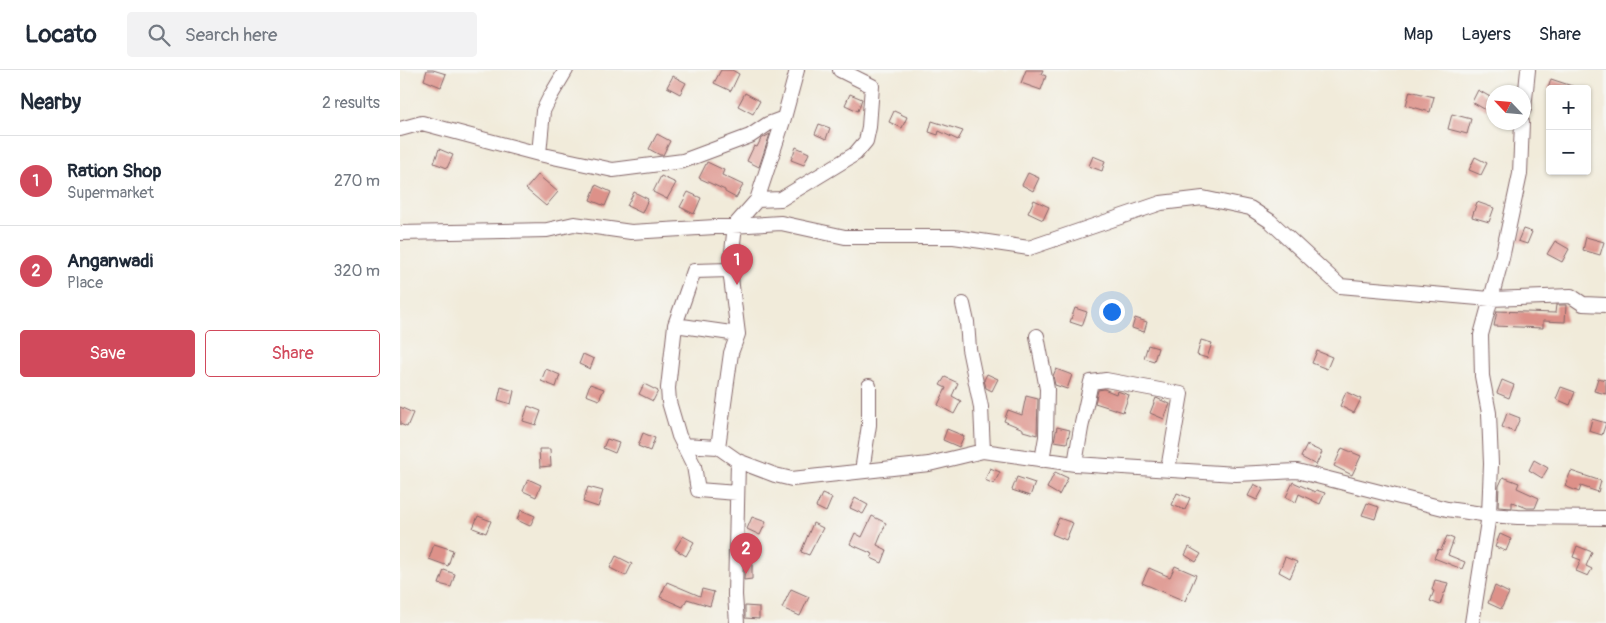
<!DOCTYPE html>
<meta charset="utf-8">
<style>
body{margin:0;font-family:Pangolin,sans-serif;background:#f2f2f3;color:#1f2937}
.controls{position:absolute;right:15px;top:15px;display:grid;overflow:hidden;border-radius:5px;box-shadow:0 1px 4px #0004}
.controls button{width:45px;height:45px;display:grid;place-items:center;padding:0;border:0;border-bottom:1px solid #e0e1e3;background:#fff;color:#1f2937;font:25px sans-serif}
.compass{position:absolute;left:1086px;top:15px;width:45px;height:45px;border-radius:50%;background:#fff;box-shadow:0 1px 4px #0004;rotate:296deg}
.you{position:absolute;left:711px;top:241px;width:18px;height:18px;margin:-12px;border:4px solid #fff;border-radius:50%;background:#1a73e8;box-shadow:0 0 0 8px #1a73e833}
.badge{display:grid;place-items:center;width:32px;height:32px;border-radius:50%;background:#d1495b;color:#fff;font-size:16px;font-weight:700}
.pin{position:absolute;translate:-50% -41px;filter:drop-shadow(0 1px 2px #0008)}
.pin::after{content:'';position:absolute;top:26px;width:18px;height:15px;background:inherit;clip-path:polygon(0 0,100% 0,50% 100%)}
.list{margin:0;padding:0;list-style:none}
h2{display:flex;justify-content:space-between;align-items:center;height:65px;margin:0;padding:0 20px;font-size:21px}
h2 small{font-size:16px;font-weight:400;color:#747a83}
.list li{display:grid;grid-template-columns:32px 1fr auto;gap:15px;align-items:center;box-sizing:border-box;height:90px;padding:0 20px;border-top:1px solid #e0e1e3}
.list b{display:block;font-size:19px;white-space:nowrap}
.list p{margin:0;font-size:16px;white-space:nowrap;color:#747a83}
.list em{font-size:16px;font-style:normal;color:#747a83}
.actions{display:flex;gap:10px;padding:15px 20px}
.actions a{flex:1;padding:11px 0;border:1px solid #d1495b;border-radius:5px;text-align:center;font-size:18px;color:#d1495b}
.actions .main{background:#d1495b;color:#fff}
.icon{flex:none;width:28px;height:28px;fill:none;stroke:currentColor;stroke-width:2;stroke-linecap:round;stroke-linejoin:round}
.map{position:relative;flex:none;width:1206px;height:553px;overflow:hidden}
header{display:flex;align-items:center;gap:30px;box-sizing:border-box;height:70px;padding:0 25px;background:#fff;border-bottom:1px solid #e0e1e3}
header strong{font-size:24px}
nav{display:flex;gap:28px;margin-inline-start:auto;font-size:18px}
.search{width:350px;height:45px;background:#f2f2f3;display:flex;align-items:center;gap:12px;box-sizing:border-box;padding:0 18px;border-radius:5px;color:#747a83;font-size:19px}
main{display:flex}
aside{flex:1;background:#fff}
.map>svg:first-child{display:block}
.building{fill:#dd9189}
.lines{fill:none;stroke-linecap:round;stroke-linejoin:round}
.minor-casing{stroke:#846668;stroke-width:16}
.minor{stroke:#fff;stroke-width:14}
</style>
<header>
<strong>Locato</strong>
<div class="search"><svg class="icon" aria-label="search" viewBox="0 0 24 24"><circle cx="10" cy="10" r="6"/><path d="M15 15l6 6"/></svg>Search here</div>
<nav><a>Map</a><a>Layers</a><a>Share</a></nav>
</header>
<main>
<aside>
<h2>Nearby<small>2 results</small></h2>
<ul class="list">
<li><span class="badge">1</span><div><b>Ration Shop</b><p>Supermarket</p></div><em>270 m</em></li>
<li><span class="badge">2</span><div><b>Anganwadi</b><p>Place</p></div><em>320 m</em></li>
</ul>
<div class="actions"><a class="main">Save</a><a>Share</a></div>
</aside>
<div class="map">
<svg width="1206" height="553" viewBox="0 0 1206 553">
<rect width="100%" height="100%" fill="#f6f6f2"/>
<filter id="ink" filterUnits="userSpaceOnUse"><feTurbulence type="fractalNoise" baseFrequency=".02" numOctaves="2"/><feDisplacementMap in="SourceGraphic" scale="10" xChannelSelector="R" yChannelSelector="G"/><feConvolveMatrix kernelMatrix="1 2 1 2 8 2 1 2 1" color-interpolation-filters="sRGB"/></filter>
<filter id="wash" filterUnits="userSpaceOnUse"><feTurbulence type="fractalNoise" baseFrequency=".0096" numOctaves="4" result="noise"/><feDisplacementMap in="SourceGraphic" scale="20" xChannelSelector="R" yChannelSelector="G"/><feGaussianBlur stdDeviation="1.12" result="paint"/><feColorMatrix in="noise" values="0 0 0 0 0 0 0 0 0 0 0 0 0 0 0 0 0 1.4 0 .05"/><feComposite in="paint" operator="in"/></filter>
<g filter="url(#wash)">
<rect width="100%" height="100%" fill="#f1ebda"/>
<g id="blocks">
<path class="building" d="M 27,0 L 33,0 L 46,4 L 41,17 L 24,10 Z
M 321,0 L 332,0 L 339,4 L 331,21 L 314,13 Z
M 626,0 L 643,0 L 641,4 L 646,6 L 641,20 L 621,13 Z
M 273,6 L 286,13 L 280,24 L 267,17 Z
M 1151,9 L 1175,17 L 1175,19 L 1148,19 Z
M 1078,20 L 1092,28 L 1086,40 L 1072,32 Z
M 1010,21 L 1034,27 L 1030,42 L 1006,35 Z
M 345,23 L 360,31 L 353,44 L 338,36 Z
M 450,24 L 462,29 L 458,41 L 445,35 Z
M 494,41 L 507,47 L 502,58 L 489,52 Z
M 1052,44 L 1071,49 L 1067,64 L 1048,59 Z
M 532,51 L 563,61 L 558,70 L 539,61 L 538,65 L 529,62 Z
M 419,54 L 430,58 L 426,69 L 415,64 Z
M 257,64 L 270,71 L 263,85 L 260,85 L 249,79 Z
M 370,64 L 359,97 L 347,91 L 354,76 L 357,77 L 361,69 Z
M 396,77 L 409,83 L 404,95 L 391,90 Z
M 39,79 L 53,85 L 47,98 L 34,93 Z
M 693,86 L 705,91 L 702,101 L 689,96 Z
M 1075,87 L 1087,93 L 1081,105 L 1069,100 Z
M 307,92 L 324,100 L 322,105 L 343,115 L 336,128 L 325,122 L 325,120 L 299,108 Z
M 628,103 L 639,108 L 633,121 L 622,115 Z
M 138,105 L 158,122 L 146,136 L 126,119 Z
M 261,106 L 276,113 L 267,129 L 253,122 Z
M 196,115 L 211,122 L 205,136 L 190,130 Z
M 234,122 L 248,129 L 242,143 L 227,136 Z
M 288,122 L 301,128 L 294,144 L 280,137 Z
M 634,130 L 649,137 L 643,150 L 628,143 Z
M 1077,132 L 1094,138 L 1089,152 L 1072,147 Z
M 1123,159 L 1132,162 L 1127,174 L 1118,171 Z
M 1186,167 L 1204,172 L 1200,185 L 1183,180 Z
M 1155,171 L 1169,179 L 1162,192 L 1147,184 Z
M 1156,235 L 1166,235 L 1165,252 L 1143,251 L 1143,258 L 1094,256 L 1097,241 L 1155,243 Z
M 675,238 L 687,242 L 682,256 L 670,252 Z
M 735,248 L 747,252 L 744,262 L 732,258 Z
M 801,270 L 812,273 L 807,288 L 797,285 Z
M 748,275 L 758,278 L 754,291 L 744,288 Z
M 917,281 L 932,287 L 927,299 L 912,293 Z
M 183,284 L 194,289 L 190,299 L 179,294 Z
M 146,299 L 160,305 L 156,317 L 141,311 Z
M 656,299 L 672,305 L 667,319 L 655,315 L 653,306 Z
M 587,304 L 598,309 L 592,321 L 586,318 L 584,310 Z
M 545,307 L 558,313 L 552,326 L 561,331 L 554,344 L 538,335 L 546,318 L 540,315 Z
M 1198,308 L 1206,310 L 1206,324 L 1194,321 Z
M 1102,310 L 1114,315 L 1109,328 L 1097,323 Z
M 190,314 L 204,319 L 199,330 L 186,325 Z
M 244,314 L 258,321 L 253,331 L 239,324 Z
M 101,317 L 114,321 L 111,334 L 98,330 Z
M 1161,317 L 1175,322 L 1170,335 L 1156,329 Z
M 704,319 L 716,324 L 717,321 L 729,325 L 723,342 L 695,333 L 698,320 Z
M 946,322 L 961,329 L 954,343 L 940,336 Z
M 626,326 L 638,329 L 637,365 L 623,361 L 623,359 L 604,351 L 608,340 L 622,345 Z
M 756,328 L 770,334 L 764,349 L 750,343 Z
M 128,336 L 141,341 L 136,355 L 123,351 Z
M 0,337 L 13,343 L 7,357 L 0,354 Z
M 1107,343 L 1120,348 L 1114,362 L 1102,357 Z
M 1192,349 L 1206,353 L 1202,365 L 1189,361 Z
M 657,357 L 670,360 L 667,373 L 654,371 Z
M 547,359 L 564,366 L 559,377 L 543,370 Z
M 243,363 L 255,368 L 250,381 L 238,376 Z
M 207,369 L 219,373 L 215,383 L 203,378 Z
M 907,375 L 922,382 L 916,395 L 901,387 Z
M 942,378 L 961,386 L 952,405 L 934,396 Z
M 139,379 L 150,379 L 151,396 L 140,397 Z
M 1134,390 L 1148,398 L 1142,408 L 1129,400 Z
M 590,398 L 600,402 L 594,414 L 585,410 Z
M 1171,401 L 1201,411 L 1198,422 L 1181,416 L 1179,422 L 1165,416 Z
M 655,402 L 668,408 L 659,425 L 647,418 Z
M 617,407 L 635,413 L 630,426 L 612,420 Z
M 1103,407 L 1119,413 L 1117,418 L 1139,428 L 1135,438 L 1127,438 L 1112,432 L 1112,438 L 1098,437 L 1099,416 Z
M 128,409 L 141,415 L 136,427 L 123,421 Z
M 893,412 L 915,422 L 916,420 L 925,423 L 920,434 L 899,424 L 896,432 L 886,427 Z
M 854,414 L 863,419 L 857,430 L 848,426 Z
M 188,417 L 203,421 L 198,437 L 183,432 Z
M 777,423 L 790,428 L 785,440 L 772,435 Z
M 422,424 L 432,428 L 426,442 L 416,437 Z
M 455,428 L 468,435 L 463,444 L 450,438 Z
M 967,433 L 979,437 L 975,449 L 962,445 Z
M 121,440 L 135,446 L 130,456 L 117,450 Z
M 78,446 L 91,451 L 86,463 L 73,458 Z
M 472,446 L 486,453 L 477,475 L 487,480 L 482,493 L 471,488 L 473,484 L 450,474 L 455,463 L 462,467 Z
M 352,447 L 366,452 L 360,465 L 347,459 Z
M 659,448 L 673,453 L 666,470 L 652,464 Z
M 413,453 L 423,458 L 409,485 L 401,482 Z
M 1100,464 L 1111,469 L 1106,481 L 1095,477 Z
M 283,466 L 294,472 L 286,486 L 275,479 Z
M 1047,466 L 1054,469 L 1048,485 L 1065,492 L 1062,499 L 1034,488 L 1038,479 L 1041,480 Z
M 34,474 L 53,480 L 48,496 L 29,489 Z
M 1177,476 L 1192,482 L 1186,496 L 1192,499 L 1188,506 L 1176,501 L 1181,490 L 1173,487 Z
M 789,477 L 801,484 L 796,492 L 785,485 Z
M 216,486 L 232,494 L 226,506 L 210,498 Z
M 345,487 L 352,487 L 352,509 L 344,510 Z
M 885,487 L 897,492 L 890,508 L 879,502 Z
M 775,496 L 796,505 L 785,531 L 742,513 L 749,498 L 770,507 Z
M 44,500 L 55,504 L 51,517 L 39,514 Z
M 1035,510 L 1048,513 L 1045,523 L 1044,523 L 1040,535 L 1030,531 L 1034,521 L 1032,520 Z
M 267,512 L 300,526 L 302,519 L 314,522 L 310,536 L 287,529 L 283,537 L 260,527 Z
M 1095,516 L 1109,523 L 1101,539 L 1088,533 Z
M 391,519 L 409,527 L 400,546 L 382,538 Z
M 345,536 L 359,537 L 359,549 L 345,548 Z"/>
</g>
</g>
<g filter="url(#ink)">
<use href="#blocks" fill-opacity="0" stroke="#846668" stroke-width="1"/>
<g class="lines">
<defs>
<path id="minor" d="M 1124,39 L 1128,0
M 0,59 L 22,53 L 139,84 L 213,100 L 283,91 L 350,66 L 368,54 L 384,48
M 139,84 L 143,41 L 150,27 L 166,0
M 357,130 L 381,129 L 455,84 L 466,71 L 469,57 L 472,16 L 440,0
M 0,163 L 147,160 L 174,154 L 231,162 L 381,153 L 445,167 L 554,167 L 629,178 L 761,133 L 803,128 L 850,138 L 870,151 L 940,216 L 1090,229 L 1171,226 L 1183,234 L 1206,235
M 330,200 L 294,201 L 275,255 L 268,318 L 269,332 L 279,366 L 294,396 L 298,420 L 337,423
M 563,234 L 567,252 L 569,279 L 581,337 L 583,381
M 275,255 L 338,264
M 637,266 L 647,319 L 646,367 L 642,390
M 283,375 L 318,377
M 338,391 L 375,405 L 392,409 L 529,394 L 583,381 L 675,394 L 836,404 L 897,401 L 1047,439 L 1089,445 L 1118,447 L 1206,448
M 675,394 L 681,358 L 691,312 L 706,310 L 781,324 L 768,399
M 462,401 L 469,355 L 469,316
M 337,553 L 335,525 L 338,391 L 318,377 L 331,283 L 338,264 L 330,200 L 335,155 L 357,130 L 384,48 L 397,0
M 1072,553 L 1089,445 L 1091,394 L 1089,343 L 1082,306 L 1081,265 L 1102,188 L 1120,104 L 1122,52"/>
</defs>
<use href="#minor" class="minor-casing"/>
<use href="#minor" class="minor"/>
</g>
</g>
</svg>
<div class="controls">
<button>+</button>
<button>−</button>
</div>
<svg class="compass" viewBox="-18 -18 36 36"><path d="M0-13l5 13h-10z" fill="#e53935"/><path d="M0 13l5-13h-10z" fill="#747a83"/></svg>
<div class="you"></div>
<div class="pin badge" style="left:337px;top:215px">1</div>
<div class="pin badge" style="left:346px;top:504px">2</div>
</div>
</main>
